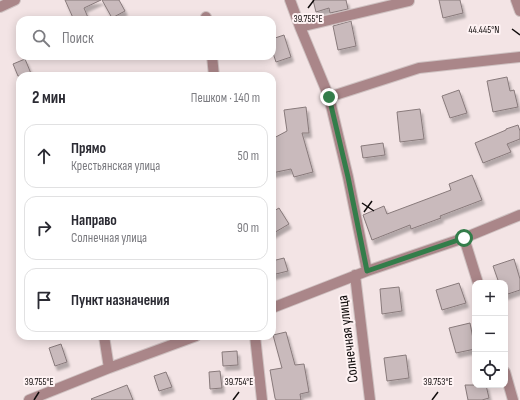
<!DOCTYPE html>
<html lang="ru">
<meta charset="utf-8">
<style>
body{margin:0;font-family:"Sofia Sans Condensed",sans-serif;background:#f2f2f3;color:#2b2b33}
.controls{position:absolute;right:12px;bottom:12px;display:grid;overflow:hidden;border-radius:8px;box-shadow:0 2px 10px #0003}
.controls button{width:36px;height:36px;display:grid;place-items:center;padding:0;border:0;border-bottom:1px solid #e1e1e2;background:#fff;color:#2b2b33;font:20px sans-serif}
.stop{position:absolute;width:12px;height:12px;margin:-9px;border:3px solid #337d4a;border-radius:50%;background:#fff}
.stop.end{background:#337d4a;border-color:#fff;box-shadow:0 1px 4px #0008}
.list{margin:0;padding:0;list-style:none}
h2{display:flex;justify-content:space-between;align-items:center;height:52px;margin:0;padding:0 16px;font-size:17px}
h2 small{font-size:13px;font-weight:400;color:#7c7c81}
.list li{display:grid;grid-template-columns:26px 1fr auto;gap:12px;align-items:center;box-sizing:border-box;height:64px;margin:0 8px 8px;padding:0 8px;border:1px solid #e1e1e2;border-radius:12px}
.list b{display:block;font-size:15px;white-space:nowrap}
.list p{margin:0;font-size:13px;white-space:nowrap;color:#7c7c81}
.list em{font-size:13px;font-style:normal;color:#7c7c81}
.icon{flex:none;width:22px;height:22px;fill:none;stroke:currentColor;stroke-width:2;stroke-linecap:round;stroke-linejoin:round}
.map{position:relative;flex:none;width:520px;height:400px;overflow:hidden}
.search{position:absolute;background:#fff;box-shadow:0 2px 10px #0003;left:16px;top:16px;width:260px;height:44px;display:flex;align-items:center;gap:10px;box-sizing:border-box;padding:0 14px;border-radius:12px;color:#7c7c81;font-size:15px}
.panel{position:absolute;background:#fff;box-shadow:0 2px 10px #0003;left:16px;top:72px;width:260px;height:268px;border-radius:12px}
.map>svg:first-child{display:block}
.building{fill:#c9babc;stroke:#887a7b;filter:url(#shadow)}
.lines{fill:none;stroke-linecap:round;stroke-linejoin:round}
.minor-casing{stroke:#cfc2c2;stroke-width:12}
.minor{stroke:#aa8689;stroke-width:10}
.route{stroke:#337d4a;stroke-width:5}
.ticks{fill:none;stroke:#110d0d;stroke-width:1.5}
.labels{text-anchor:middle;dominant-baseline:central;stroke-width:4;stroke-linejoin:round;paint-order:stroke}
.street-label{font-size:15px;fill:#110d0d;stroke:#fef2f3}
.ticks-label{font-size:10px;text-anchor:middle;fill:#110d0d;stroke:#fef2f3;stroke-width:4;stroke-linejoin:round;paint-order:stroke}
</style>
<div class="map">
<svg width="520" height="400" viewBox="0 0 520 400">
<defs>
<filter id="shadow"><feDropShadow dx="2.5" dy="4.5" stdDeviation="1" flood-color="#0004"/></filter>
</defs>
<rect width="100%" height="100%" fill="#f3e4e5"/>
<path class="building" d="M 65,0 L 101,0 L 84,8 L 89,20 L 74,20 Z
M 102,0 L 119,0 L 125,11 L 112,18 Z
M 313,0 L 346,0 L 348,9 L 330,13 L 329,8 L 316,12 Z
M 439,0 L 460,0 L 463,13 L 443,18 Z
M 351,21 L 356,46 L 338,50 L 333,26 Z
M 284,35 L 291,57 L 276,62 L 272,50 L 272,39 Z
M 25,59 L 32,76 L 18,76 L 13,64 Z
M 507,77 L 510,91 L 514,90 L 518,107 L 493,112 L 487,81 Z
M 459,90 L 467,113 L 450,118 L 442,96 Z
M 306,107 L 309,133 L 302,133 L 313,172 L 294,177 L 291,169 L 272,173 L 272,139 L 287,131 L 284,110 Z
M 420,109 L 424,139 L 400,142 L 397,112 Z
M 518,125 L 520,131 L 520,139 L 507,144 L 511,152 L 483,163 L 475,143 L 506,130 L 506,129 Z
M 383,143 L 385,155 L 363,158 L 361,146 Z
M 472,175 L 482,200 L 440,216 L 441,218 L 411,229 L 410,225 L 372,240 L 363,215 L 384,206 L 387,214 L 451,190 L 449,184 Z
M 279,208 L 289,224 L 272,234 L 272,212 Z
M 284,258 L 288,271 L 272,275 L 272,261 Z
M 514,259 L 520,279 L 520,290 L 505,295 L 505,283 L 499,283 L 493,266 Z
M 459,283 L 466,303 L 442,310 L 436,290 Z
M 399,287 L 402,311 L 382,314 L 380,289 Z
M 470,323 L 475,349 L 456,353 L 449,328 Z
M 286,332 L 295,365 L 304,364 L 309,392 L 300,394 L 301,400 L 276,400 L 275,398 L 270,370 L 282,368 L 273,335 Z
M 61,344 L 67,362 L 55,366 L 49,348 Z
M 237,351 L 238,365 L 223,366 L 222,352 Z
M 406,355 L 409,378 L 387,381 L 384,358 Z
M 220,371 L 222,388 L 210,389 L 209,372 Z
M 166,372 L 172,387 L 159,391 L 154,376 Z
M 127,385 L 133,400 L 92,400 L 91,399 Z
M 465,385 L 486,385 L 489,398 L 482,400 L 468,400 Z"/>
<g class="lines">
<defs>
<path id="minor" d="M 290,0 L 300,27 L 329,97 L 348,177 L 367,271
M 516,0 L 520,11
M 0,7 L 15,0
M 206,17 L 207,20
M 300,27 L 409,1
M 212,56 L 214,76
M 329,97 L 419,68 L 520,57
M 464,238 L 478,283
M 355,275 L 370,400
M 272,308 L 367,271 L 464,238 L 520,215
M 104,336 L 109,368
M 255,336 L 262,400
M 505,372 L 513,400
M 29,400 L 109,368 L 196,336"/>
</defs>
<use href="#minor" class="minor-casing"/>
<use href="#minor" class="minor"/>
</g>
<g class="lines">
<path class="route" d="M 329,97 L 348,177 L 367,271 L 464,238"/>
</g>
<path class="ticks" d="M 308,8 L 314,0M 512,29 L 520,35M 362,203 L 374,211M 364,212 L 372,201M 34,400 L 39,392M 233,400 L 239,392M 432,400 L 438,392"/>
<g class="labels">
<g class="street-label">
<text transform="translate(348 339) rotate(-97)">Солнечная улица</text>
</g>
</g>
<g class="ticks-label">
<text x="308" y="22">39.755°E</text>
<text x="484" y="33">44.445°N</text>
<text x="39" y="385">39.755°E</text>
<text x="239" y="385">39.754°E</text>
<text x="438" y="385">39.753°E</text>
</g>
</svg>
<div class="controls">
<button>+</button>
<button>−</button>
<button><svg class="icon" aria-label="locate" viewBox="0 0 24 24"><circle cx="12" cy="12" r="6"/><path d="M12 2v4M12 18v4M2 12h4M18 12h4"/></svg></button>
</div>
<div class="stop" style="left:464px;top:238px"></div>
<div class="stop end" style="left:329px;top:97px"></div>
<div class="search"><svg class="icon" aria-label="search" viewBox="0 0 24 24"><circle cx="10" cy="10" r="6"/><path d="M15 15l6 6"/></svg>Поиск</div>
<section class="panel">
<h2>2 мин<small>Пешком · 140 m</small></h2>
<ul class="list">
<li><svg class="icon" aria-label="ahead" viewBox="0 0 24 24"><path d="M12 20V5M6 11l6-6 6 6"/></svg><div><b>Прямо</b><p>Крестьянская улица</p></div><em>50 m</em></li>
<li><svg class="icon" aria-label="right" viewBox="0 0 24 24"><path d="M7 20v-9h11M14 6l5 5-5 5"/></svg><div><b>Направо</b><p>Солнечная улица</p></div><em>90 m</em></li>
<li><svg class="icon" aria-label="arrive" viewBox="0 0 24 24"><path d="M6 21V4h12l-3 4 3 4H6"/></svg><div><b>Пункт назначения</b></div></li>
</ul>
</section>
</div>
